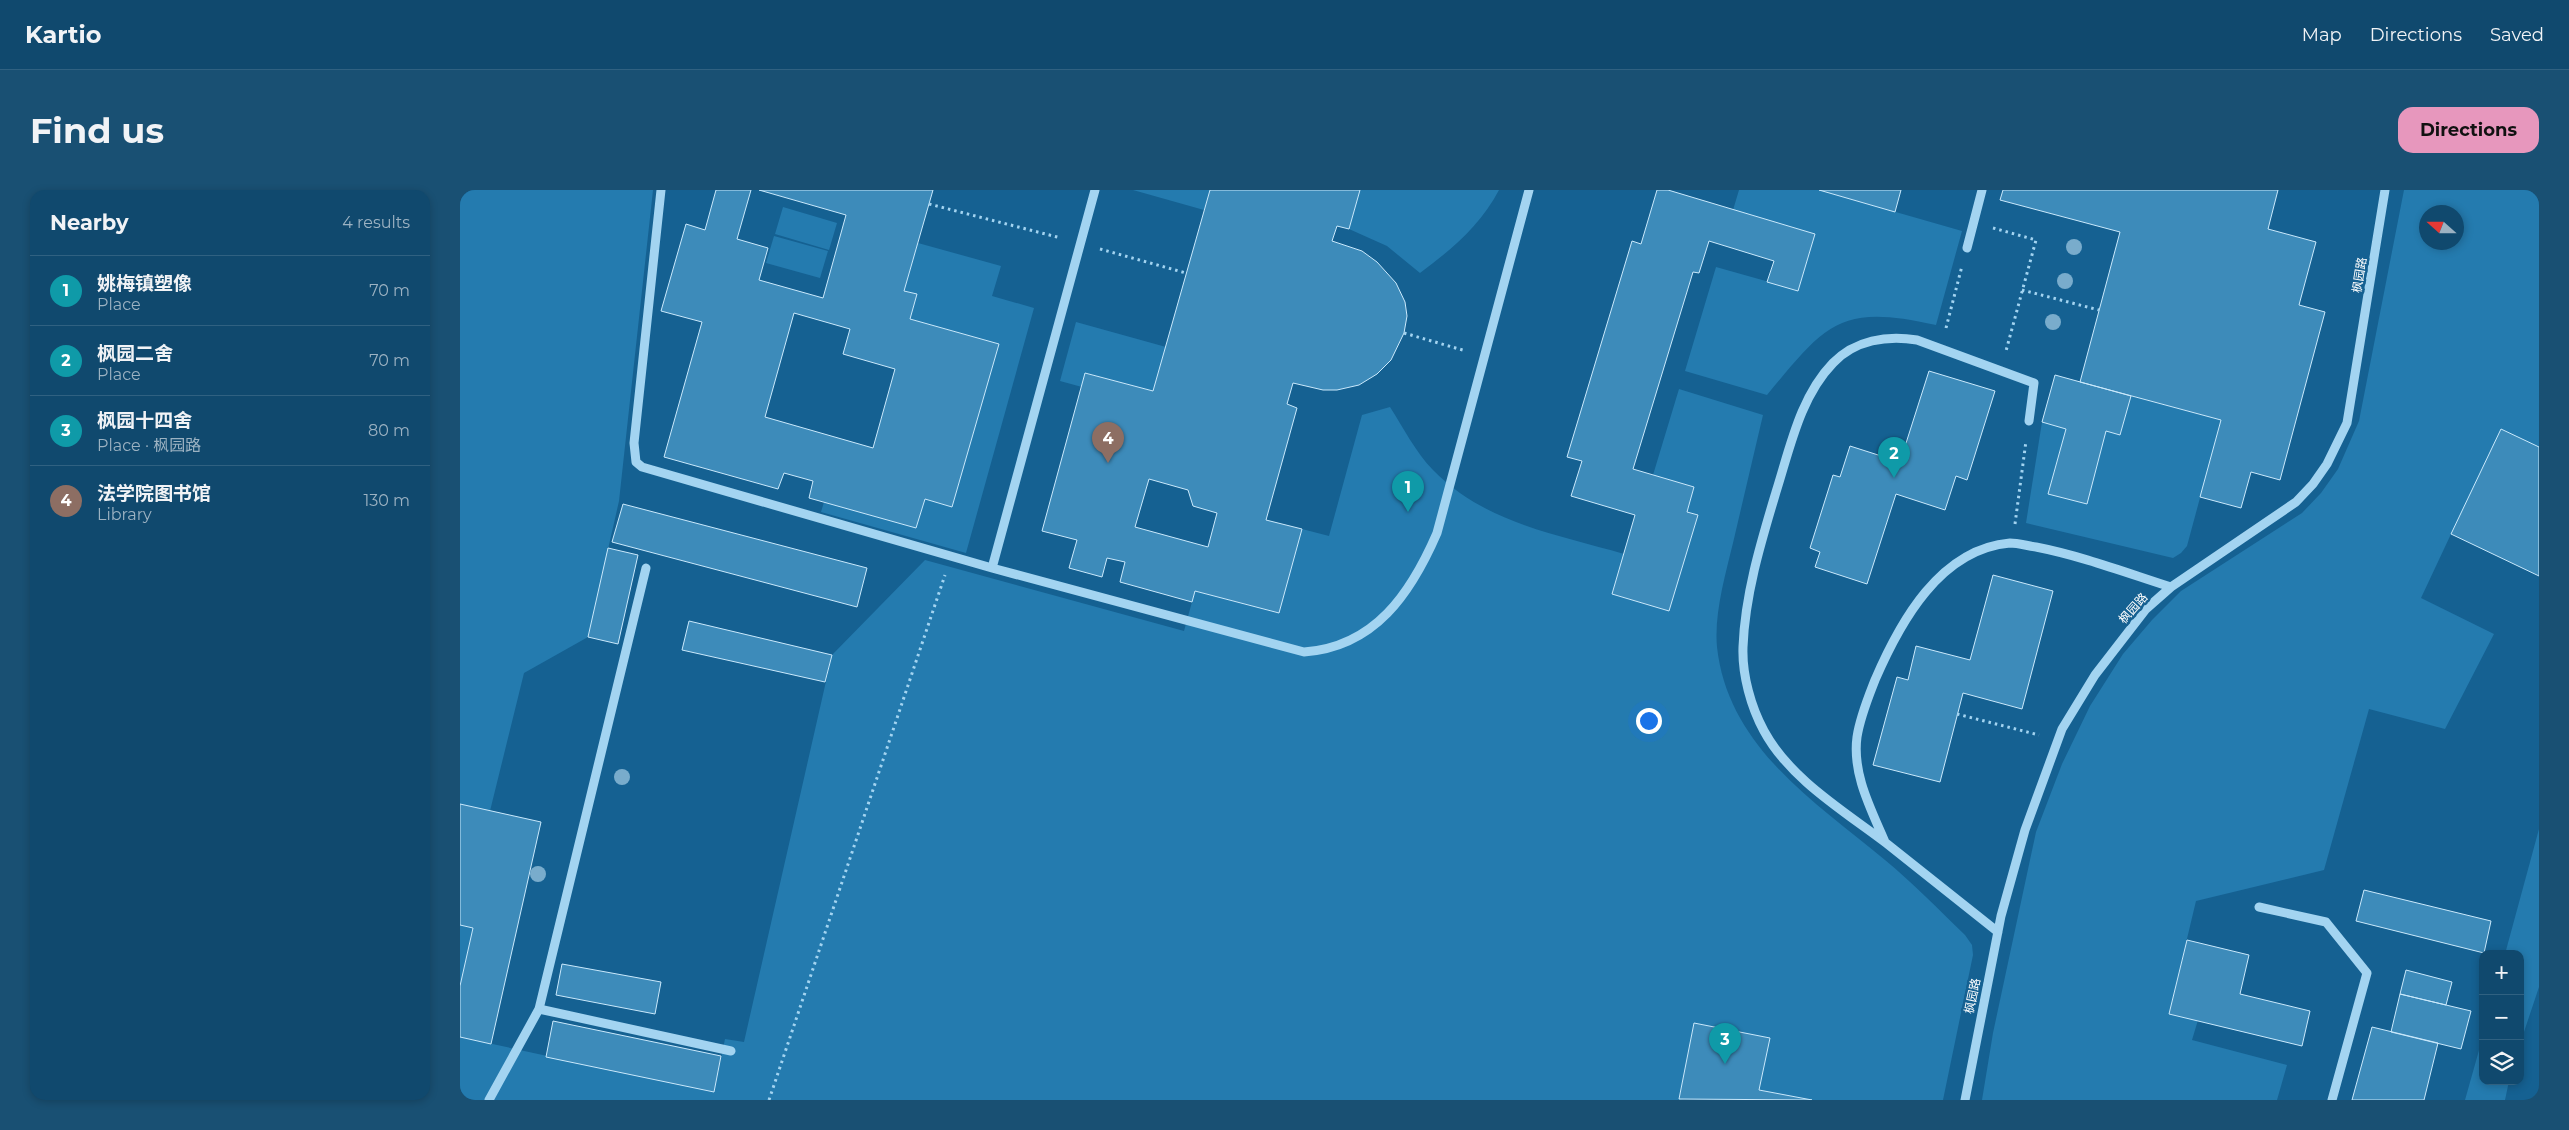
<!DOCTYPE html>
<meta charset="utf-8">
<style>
body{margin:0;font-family:Montserrat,"Noto Sans SC",sans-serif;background:#195073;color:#f1f3f6}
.controls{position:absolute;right:15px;bottom:15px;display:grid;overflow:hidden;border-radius:10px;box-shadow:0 2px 8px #0003}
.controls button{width:45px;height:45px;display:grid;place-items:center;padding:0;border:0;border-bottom:1px solid #306181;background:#10496e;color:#f1f3f6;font:25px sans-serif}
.compass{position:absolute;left:1959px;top:15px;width:45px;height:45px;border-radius:50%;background:#10496e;box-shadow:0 2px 8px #0003;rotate:291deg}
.you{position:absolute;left:1188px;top:530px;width:18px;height:18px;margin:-12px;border:4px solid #fff;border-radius:50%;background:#1a73e8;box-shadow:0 0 0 8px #1a73e833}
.badge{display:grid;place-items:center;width:32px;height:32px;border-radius:50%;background:#e797bd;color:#fff;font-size:16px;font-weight:700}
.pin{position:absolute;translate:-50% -41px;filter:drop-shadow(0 1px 2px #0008)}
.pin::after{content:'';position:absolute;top:26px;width:18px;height:15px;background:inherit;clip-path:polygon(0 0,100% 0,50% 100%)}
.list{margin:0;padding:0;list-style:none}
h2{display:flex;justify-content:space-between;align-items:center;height:65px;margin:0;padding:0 20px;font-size:21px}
h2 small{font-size:16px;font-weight:400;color:#9cb2c2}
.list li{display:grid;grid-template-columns:32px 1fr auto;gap:15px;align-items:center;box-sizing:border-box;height:70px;padding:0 20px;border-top:1px solid #306181}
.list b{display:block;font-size:19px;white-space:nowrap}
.list p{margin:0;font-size:16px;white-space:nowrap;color:#9cb2c2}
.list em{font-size:16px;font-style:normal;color:#9cb2c2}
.icon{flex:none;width:28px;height:28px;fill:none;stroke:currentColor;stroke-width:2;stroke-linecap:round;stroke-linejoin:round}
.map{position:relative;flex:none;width:2079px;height:910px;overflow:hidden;border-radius:15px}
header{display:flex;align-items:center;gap:30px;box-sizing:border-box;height:70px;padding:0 25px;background:#10496e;border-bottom:1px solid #306181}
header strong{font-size:24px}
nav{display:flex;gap:28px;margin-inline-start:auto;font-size:18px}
.intro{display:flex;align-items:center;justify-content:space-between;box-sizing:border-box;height:120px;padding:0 30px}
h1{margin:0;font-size:35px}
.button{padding:12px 22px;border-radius:15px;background:#e797bd;color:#111;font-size:18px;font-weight:700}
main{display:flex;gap:30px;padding:0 30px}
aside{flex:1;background:#10496e;border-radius:15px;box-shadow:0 2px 8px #0003}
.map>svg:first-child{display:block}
.green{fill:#247baf;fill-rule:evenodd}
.building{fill:#3d8bba;stroke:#cae9fc;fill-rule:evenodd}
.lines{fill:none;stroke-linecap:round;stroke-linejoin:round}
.path{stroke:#a3d4f1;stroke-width:3;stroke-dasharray:2.5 4;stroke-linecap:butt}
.minor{stroke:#a3d4f1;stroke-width:9}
.tree{fill:#79accc}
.labels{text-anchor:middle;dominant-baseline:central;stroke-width:5;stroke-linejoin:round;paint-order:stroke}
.street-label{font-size:12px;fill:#fff;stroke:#156192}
</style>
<header>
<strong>Kartio</strong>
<nav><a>Map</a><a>Directions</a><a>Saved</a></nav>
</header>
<div class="intro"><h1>Find us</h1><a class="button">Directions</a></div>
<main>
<aside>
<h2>Nearby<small>4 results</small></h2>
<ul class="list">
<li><span class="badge" style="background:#0f9aa8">1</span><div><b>姚梅镇塑像</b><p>Place</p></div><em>70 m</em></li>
<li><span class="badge" style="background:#0f9aa8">2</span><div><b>枫园二舍</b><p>Place</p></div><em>70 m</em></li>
<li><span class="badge" style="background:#0f9aa8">3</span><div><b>枫园十四舍</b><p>Place · 枫园路</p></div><em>80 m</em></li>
<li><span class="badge" style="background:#8d6e63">4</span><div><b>法学院图书馆</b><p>Library</p></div><em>130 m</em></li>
</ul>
</aside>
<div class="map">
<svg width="2079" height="910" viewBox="0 0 2079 910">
<rect width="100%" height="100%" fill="#156192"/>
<path class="green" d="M 0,0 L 193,0 L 159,311 L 128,447 L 64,483 L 30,621 L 0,614 Z
M 673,0 L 750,0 L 744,20 Z
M 900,0 L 1039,0 C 1020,36 992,59 960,83 L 927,56 L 889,39 Z
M 1279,0 L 1359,0 L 1502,41 L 1476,135 C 1379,113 1366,134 1307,205 L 1225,181 L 1256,77 L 1338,100 L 1355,44 L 1273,20 Z
M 1944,0 L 2079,0 L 2079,257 L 1991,344 L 1961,408 L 2034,444 L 1985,539 L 1909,519 L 1864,680 L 1736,711 L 1709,824 L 1738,830 L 1732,850 L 1827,875 L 1817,910 L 1522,910 L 1533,843 L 1576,642 L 1602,574 L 1630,516 L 1663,464 L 1692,430 L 1721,401 L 1842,323 L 1861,303 L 1878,279 L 1899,231 ZM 1966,22 L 1996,22 L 1996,52 L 1966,52 Z
M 323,17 L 377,33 L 369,60 L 315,44 Z
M 314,46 L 368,61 L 360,88 L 306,73 Z
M 458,53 L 541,76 L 532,106 L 574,118 L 506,363 L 361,322 L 364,312 L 456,338 L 465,309 L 492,317 L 539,154 L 450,129 L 457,104 L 444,101 Z
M 616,132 L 706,157 L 693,201 L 626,183 L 622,197 L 600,191 Z
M 1219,199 L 1303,225 C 1293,268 1283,310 1273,353 C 1265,386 1254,424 1257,457 C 1268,557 1355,612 1425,670 C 1453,693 1479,720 1505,745 L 1512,755 L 1513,765 L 1483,910 L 1352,910 L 1299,900 L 1309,848 L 1234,833 L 1219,909 L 1224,910 L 0,910 L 0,847 L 254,902 L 265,849 L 284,852 L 372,465 L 465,370 L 724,441 L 735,401 L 818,423 L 842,339 L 869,346 L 902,225 L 930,217 C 943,237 956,263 973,280 C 1025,333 1095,344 1164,364 L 1152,404 L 1209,421 L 1238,325 L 1227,322 L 1234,297 L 1193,285 Z
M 1671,206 L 1761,230 L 1727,356 L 1721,363 L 1713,368 L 1566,333 L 1582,232 L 1606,239 L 1588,303 L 1626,314 L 1646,241 L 1660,245 Z
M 2079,639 L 2079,797 L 2060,854 L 2060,764 L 2045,764 Z
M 0,735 L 13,738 L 0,796 Z
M 2023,846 L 2023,891 L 2049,891 L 2045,910 L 2005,910 Z"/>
<path class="building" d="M 256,0 L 291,0 L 277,49 L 308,58 L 299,90 L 363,108 L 386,25 L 299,0 L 473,0 L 444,101 L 457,104 L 450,129 L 539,154 L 492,317 L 465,309 L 456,338 L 349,308 L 353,291 L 324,283 L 318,299 L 204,267 L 242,132 L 201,121 L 226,34 L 245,40 ZM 334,123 L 390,139 L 383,164 L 435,179 L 413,258 L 305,227 Z
M 750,0 L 900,0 L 889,39 L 877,36 L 872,51 L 902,61 L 917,72 L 936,93 L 945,112 L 947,126 L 944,143 L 931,170 L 917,184 L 899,195 L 877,200 L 863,200 L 833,193 L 827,214 L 837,218 L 806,330 L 842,339 L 819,423 L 735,401 L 732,412 L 660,392 L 665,372 L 647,368 L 642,387 L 609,378 L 617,350 L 582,341 L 625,183 L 693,201 ZM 689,289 L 728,300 L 733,316 L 757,323 L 748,357 L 675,337 Z
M 1197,0 L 1208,0 L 1355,44 L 1338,101 L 1307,92 L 1314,71 L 1249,51 L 1239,83 L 1233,82 L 1173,279 L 1234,297 L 1227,322 L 1238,325 L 1209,421 L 1152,404 L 1175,325 L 1111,306 L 1122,271 L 1107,267 L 1172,51 L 1181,54 Z
M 1359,0 L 1441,0 L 1435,22 Z
M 1543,0 L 1818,0 L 1808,39 L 1856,52 L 1839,115 L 1865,122 L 1820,290 L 1791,282 L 1781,318 L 1740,307 L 1761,230 L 1620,192 L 1660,42 L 1540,10 Z
M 1469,181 L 1535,201 L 1507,290 L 1496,286 L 1485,320 L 1436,304 L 1407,394 L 1355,377 L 1360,362 L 1350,358 L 1373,285 L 1380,287 L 1390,256 L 1440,272 Z
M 1595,185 L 1671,206 L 1660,245 L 1646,241 L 1627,314 L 1588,304 L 1606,239 L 1582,232 Z
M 2041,239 L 2079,257 L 2079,386 L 1991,344 Z
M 163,314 L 407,378 L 397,417 L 152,352 Z
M 148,358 L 178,365 L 158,454 L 128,447 Z
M 1533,385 L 1593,401 L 1562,519 L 1503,503 L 1480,592 L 1413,575 L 1437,487 L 1448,490 L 1456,456 L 1510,470 Z
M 229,431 L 372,465 L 365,492 L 222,460 Z
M 0,614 L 81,632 L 31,854 L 0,847 L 0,796 L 13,738 L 0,735 Z
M 1904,700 L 2031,731 L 2024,763 L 1896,731 Z
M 1727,750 L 1789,765 L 1780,804 L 1850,821 L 1842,856 L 1709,824 Z
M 102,774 L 201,792 L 195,824 L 96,805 Z
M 1946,780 L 1992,792 L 1986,815 L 1940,804 Z
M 1940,804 L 2011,821 L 2001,859 L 1931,842 Z
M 93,831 L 261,866 L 254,902 L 86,867 Z
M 1234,833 L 1310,848 L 1299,900 L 1352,910 L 1219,909 Z
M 1912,837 L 1978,853 L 1964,910 L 1892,910 Z"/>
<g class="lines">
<path class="path" d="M 469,14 L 601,48
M 1533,38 L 1576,50 L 1546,161
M 640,59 L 726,83
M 1562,100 L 1639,120
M 1486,138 L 1502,76
M 944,143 L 1006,161
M 1555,334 L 1566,251
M 1497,524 L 1579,545
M 309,910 L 485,385"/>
<path class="minor" d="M 201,0 L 174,253 L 176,272 L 182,277 L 532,378 L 844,462 C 915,457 951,403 977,343 L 1069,0
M 1507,58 L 1522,0
M 532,378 L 635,0
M 1425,652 C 1411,619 1392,584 1397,547 C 1400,527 1408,508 1415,490 C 1440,432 1480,359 1550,353 C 1558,353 1568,356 1576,357 C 1622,366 1667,383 1711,397
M 1799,717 L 1866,732 L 1907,783 L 1872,910
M 1538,742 C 1500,712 1463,682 1426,653 C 1384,621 1330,589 1304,541 C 1291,517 1282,485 1283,457 C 1285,404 1301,352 1316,302 C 1330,258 1340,207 1373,173 C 1395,150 1427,145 1457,150 L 1574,193 L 1569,231
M 79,819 L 271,861
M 29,910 L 79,819 L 186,378
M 1505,910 L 1541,726 L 1565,640 L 1602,539 L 1635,485 L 1686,419 L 1711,397 L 1836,312 L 1853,294 L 1867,274 L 1887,233 L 1925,0"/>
</g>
<g class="tree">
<circle cx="1614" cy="57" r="8"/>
<circle cx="1605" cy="91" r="8"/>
<circle cx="1593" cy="132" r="8"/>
<circle cx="162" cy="587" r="8"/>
<circle cx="78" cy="684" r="8"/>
</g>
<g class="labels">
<g class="street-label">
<text transform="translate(1899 85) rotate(-81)">枫园路</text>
<text transform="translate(1673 418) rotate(-48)">枫园路</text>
<text transform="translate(1512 806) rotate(-78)">枫园路</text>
</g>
</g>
</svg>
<div class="controls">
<button>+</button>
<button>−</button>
<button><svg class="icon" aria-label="layers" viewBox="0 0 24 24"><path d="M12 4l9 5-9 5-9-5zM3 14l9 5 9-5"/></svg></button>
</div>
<svg class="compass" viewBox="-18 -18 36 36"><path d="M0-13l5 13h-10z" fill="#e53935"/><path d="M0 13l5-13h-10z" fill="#9cb2c2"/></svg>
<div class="you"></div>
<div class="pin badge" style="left:948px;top:322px;background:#0f9aa8">1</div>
<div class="pin badge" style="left:1434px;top:288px;background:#0f9aa8">2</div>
<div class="pin badge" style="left:1265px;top:874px;background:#0f9aa8">3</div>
<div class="pin badge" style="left:648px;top:273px;background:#8d6e63">4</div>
</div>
</main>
